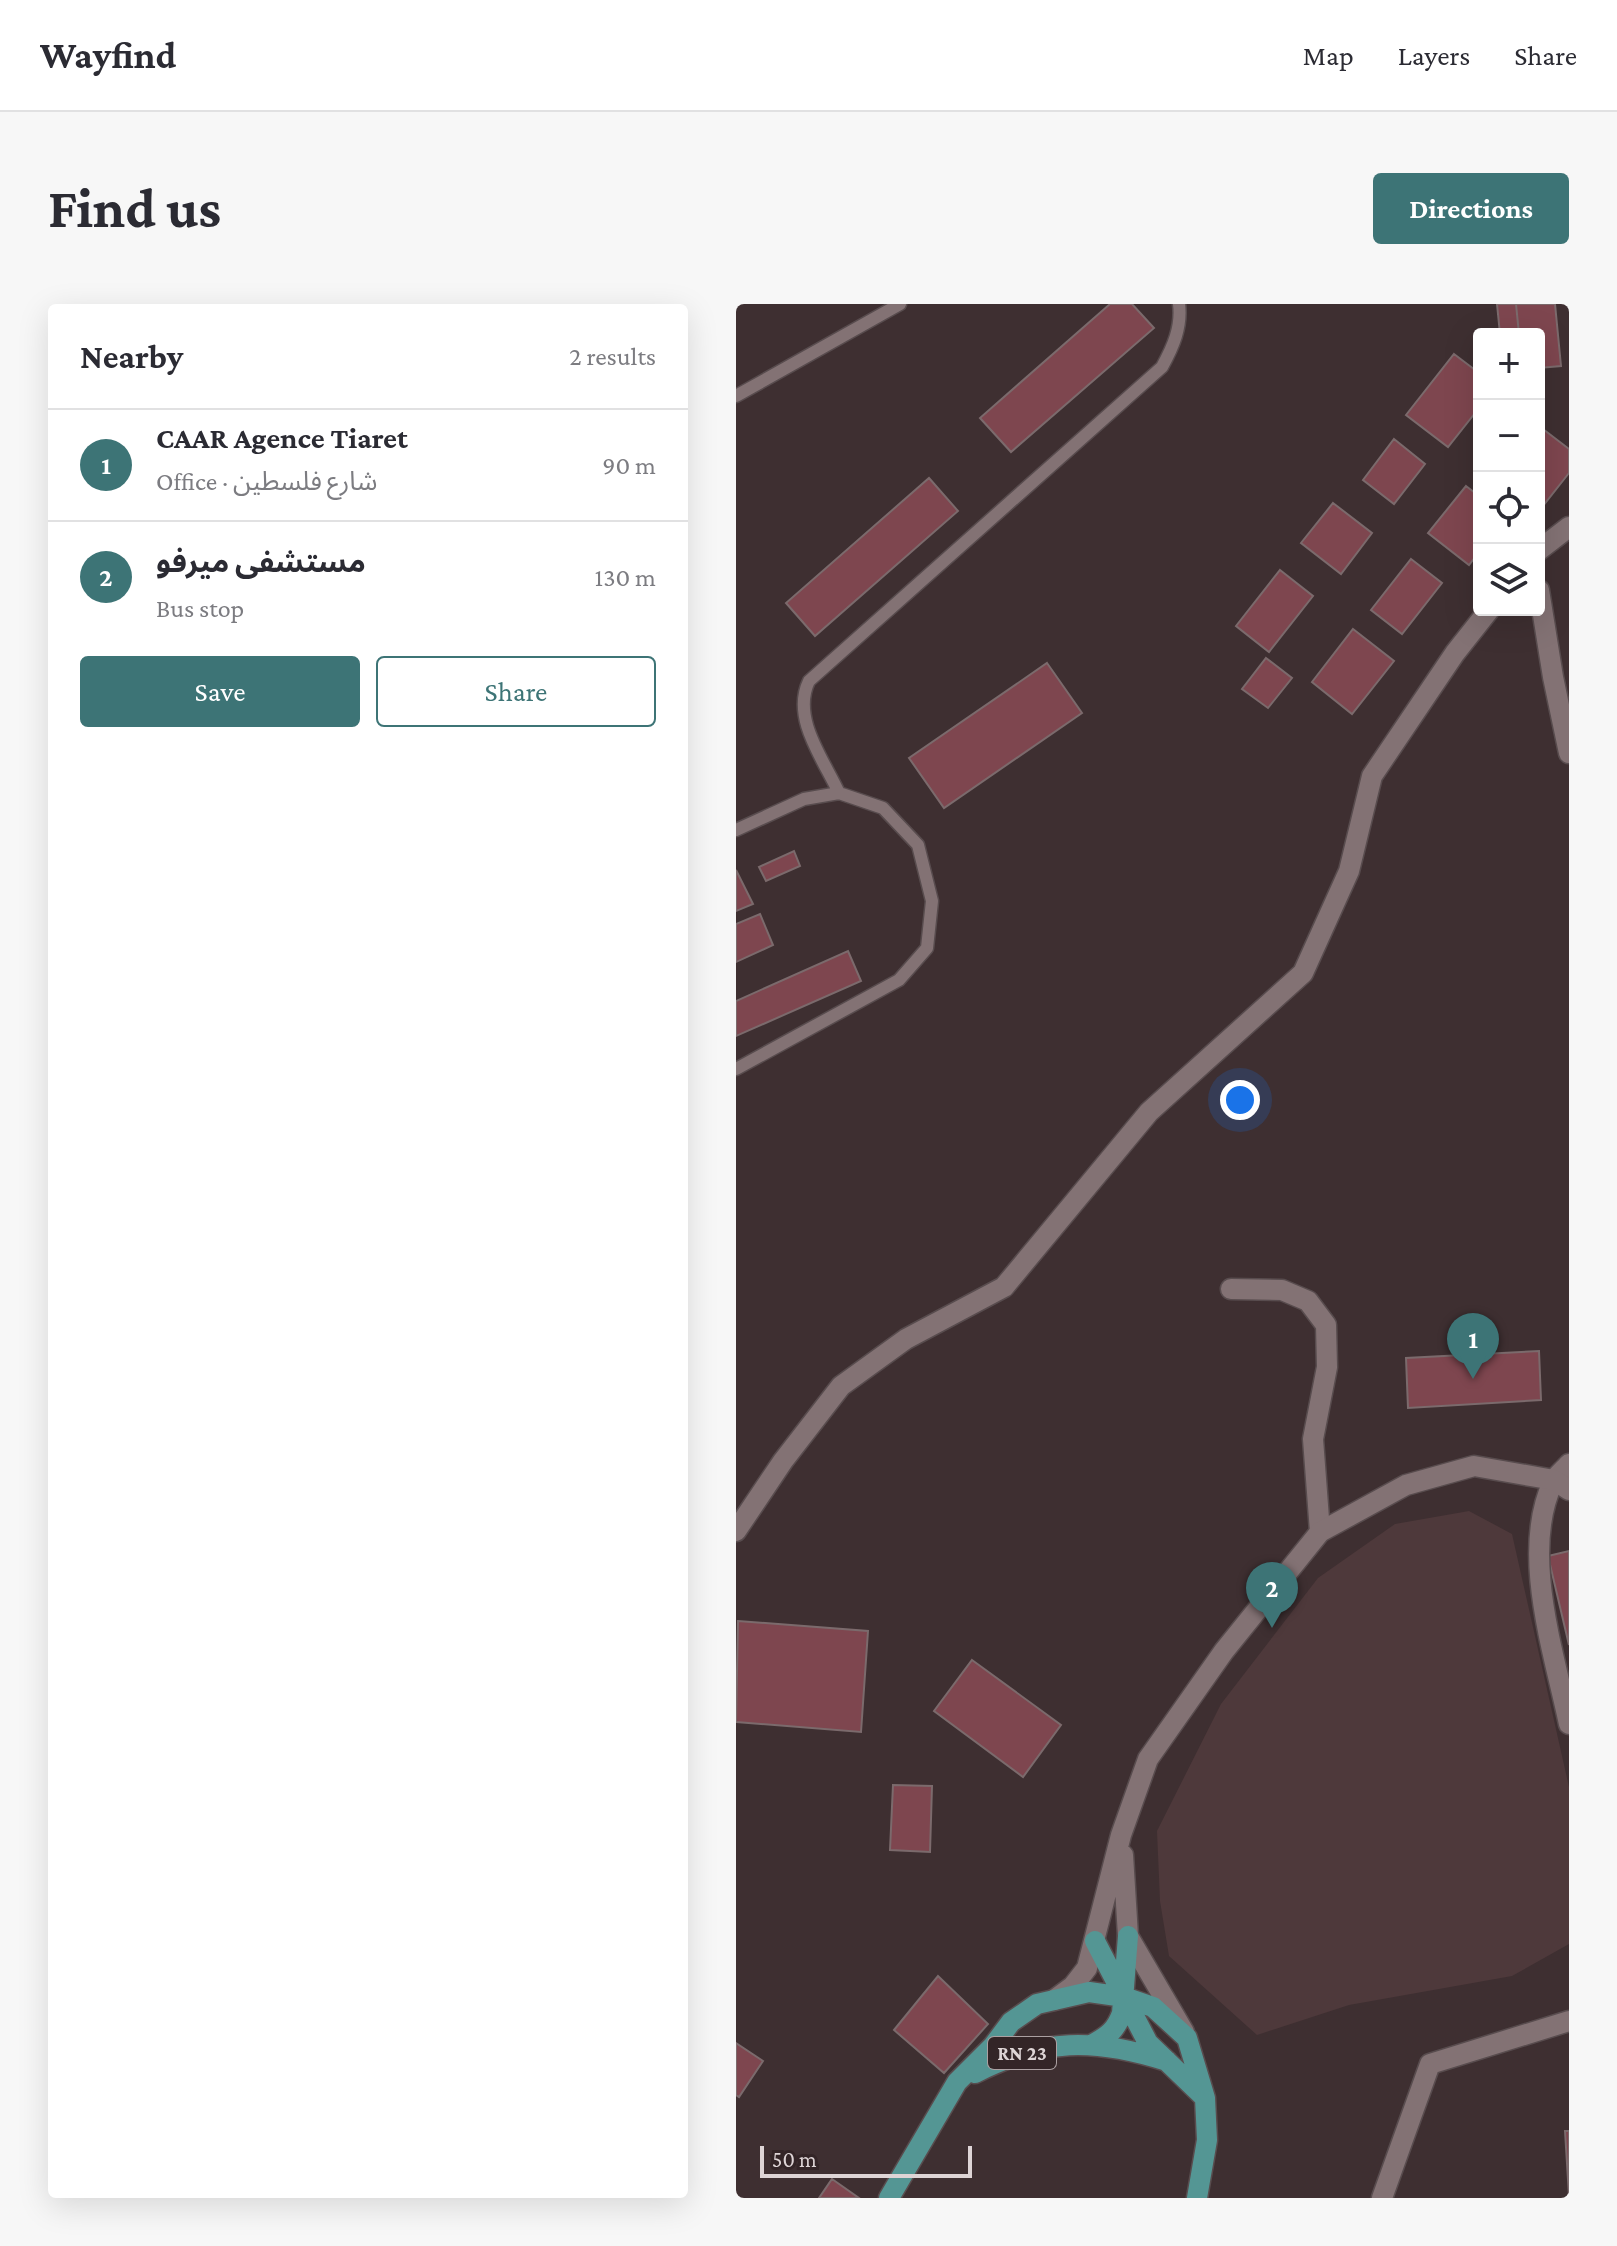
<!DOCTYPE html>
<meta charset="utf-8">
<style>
body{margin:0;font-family:"Crimson Pro","Noto Sans Arabic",serif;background:#f7f7f7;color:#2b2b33}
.controls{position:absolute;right:24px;top:24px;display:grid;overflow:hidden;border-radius:8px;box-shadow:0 8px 32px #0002}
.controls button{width:72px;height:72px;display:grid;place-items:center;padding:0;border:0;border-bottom:2px solid #e1e1e2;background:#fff;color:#2b2b33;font:40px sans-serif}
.scale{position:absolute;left:24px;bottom:20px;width:212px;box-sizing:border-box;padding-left:8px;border:4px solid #ded5d6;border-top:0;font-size:22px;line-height:28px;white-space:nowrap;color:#ded5d6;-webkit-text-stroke:6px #332527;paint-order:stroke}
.you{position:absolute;left:504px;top:796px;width:28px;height:28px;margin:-20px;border:6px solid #fff;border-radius:50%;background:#1a73e8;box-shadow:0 0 0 12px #1a73e833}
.badge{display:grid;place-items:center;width:52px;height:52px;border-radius:50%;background:#3d7476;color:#fff;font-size:26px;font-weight:700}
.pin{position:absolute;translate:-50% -66px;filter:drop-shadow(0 2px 4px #0008)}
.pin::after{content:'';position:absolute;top:42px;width:28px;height:24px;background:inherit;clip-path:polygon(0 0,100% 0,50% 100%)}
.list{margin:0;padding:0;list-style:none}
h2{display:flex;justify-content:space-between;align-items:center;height:104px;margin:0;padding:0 32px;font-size:34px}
h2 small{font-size:26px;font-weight:400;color:#7c7c81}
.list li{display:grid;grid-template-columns:52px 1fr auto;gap:24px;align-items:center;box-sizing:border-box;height:112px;padding:0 32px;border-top:2px solid #e1e1e2}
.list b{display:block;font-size:30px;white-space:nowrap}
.list p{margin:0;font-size:26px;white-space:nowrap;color:#7c7c81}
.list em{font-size:26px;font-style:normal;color:#7c7c81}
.actions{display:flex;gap:16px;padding:24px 32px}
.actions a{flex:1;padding:18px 0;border:2px solid #3d7476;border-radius:8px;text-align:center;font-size:28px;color:#3d7476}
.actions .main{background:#3d7476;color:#fff}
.icon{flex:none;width:44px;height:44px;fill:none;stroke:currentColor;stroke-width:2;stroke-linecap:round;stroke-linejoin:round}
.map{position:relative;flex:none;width:833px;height:1894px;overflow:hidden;border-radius:8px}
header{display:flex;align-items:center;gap:48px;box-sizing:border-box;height:112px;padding:0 40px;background:#fff;border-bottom:2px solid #e1e1e2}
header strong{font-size:38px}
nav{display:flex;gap:44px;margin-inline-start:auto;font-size:28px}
.intro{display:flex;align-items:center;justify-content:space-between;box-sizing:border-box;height:192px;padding:0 48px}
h1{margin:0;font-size:56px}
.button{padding:20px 36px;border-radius:8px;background:#3d7476;color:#fff;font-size:28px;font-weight:700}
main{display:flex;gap:48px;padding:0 48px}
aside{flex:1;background:#fff;border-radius:8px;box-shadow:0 8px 32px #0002}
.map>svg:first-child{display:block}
.built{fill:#4e393b}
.building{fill:#7e464f;stroke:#7b6a6c;stroke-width:2}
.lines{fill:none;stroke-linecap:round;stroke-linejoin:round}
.lane-casing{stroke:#584c4e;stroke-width:15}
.street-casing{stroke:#584c4e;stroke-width:23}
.secondary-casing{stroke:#584c4e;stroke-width:23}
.primary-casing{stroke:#584c4e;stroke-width:23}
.lane{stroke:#837274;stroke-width:12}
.street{stroke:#837274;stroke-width:20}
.secondary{stroke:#837274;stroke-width:20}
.primary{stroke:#549694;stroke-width:20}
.labels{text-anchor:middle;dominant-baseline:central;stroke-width:6;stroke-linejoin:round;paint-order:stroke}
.shield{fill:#332527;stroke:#aba0a2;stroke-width:2}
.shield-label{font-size:20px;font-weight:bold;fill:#ded5d6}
</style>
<header>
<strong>Wayfind</strong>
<nav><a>Map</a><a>Layers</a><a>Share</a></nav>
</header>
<div class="intro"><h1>Find us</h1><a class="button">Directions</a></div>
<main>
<aside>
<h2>Nearby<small>2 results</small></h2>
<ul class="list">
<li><span class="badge">1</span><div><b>CAAR Agence Tiaret</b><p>Office · شارع فلسطين</p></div><em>90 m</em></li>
<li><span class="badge">2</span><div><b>مستشفى ميرفو</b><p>Bus stop</p></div><em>130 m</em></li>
</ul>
<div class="actions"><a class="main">Save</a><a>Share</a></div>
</aside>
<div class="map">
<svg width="833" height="1894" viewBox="0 0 833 1894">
<rect width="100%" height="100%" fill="#3e2f31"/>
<path class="built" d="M 733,1207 L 776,1230 L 833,1483 L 833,1640 L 776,1672 L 613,1701 L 521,1731 L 433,1652 L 424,1597 L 421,1527 L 485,1400 L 582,1274 L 659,1220 Z"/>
<path class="building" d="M 374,0 L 396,0 L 418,24 L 275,148 L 244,114 Z
M 761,0 L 780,0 L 783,30 L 764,30 Z
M 780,0 L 819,0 L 825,62 L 803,64 L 803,30 L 783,30 Z
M 718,50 L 743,69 L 743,104 L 712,143 L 670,111 Z
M 803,122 L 833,145 L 833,169 L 803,207 Z
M 658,135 L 689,160 L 658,200 L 627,176 Z
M 193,174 L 222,207 L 79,332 L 50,299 Z
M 730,182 L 743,192 L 743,248 L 733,261 L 692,229 Z
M 597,199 L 636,229 L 605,270 L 565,239 Z
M 675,255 L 706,279 L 666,330 L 635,306 Z
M 544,266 L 577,292 L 533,348 L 500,322 Z
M 617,325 L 658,357 L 616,410 L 576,378 Z
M 530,354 L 556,374 L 532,404 L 506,385 Z
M 311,359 L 346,409 L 208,504 L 173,454 Z
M 58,547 L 64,562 L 30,577 L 23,563 Z
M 0,566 L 17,600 L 0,607 Z
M 24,610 L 37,641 L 0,658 L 0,620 Z
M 112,647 L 125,677 L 0,732 L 0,697 Z
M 803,1047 L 805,1096 L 672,1104 L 670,1054 Z
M 833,1247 L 833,1341 L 812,1252 Z
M 2,1317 L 132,1327 L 125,1428 L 0,1418 Z
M 236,1356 L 325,1421 L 287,1473 L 198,1407 Z
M 157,1481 L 196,1482 L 194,1548 L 154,1546 Z
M 202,1672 L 252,1720 L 208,1769 L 158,1726 Z
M 0,1739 L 27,1757 L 3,1793 L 0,1791 Z
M 829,1827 L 833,1827 L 833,1892 Z
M 96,1875 L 123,1894 L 83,1894 Z"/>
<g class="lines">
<defs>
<path id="lane" d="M 0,92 L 164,0
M 103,489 C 88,456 55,414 73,377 L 426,63 C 437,43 446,23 443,0
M 0,526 L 68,495 L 103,489 L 147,504 L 182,541 L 196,597 L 191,644 L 163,676 L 0,765"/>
<path id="street" d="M 803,246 L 833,223
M 803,286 L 817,373 L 833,449
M 495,985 L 546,986 L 572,997 L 590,1021 L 591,1063 L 577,1135 L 584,1228
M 833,1160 C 828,1166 820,1172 817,1178 C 784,1248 818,1348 833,1420
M 0,1227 L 47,1157 L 105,1082 L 170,1035 L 268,983 L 413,808 L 567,669 L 613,567 L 636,472 L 719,349 L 753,306
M 646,1894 L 694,1760 L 833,1717"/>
<path id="secondary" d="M 387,1551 L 392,1632 L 448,1728
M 318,1696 L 337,1682 L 351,1664 L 385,1531 L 412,1455 L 488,1347 L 584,1228 L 670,1181 L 738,1162 L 818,1176 L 833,1186"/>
<path id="primary" d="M 359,1637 L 412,1739 L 466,1791
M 357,1740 C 372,1732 380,1726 386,1709 L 392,1632
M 239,1769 C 308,1734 358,1734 431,1757
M 153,1894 L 221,1778 L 257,1742 L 275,1718 L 301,1700 L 353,1688 L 388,1693 L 417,1703 L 451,1734 L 469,1794 L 471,1836 L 461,1894"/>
</defs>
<use href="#lane" class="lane-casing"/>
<use href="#street" class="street-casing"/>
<use href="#secondary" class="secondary-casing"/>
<use href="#primary" class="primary-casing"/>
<use href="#lane" class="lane"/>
<use href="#street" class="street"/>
<use href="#secondary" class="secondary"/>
<use href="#primary" class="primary"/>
</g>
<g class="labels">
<rect class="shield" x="252" y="1733" width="68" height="32" rx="6"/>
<g class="shield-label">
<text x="286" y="1749">RN 23</text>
</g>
</g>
</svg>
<div class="controls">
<button>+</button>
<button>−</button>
<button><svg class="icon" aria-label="locate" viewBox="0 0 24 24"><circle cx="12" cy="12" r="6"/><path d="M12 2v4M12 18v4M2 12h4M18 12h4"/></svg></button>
<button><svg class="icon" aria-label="layers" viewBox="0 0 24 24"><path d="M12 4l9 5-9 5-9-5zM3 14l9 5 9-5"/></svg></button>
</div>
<div class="scale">50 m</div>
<div class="you"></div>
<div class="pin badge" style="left:737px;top:1075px">1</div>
<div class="pin badge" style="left:536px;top:1324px">2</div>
</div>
</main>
